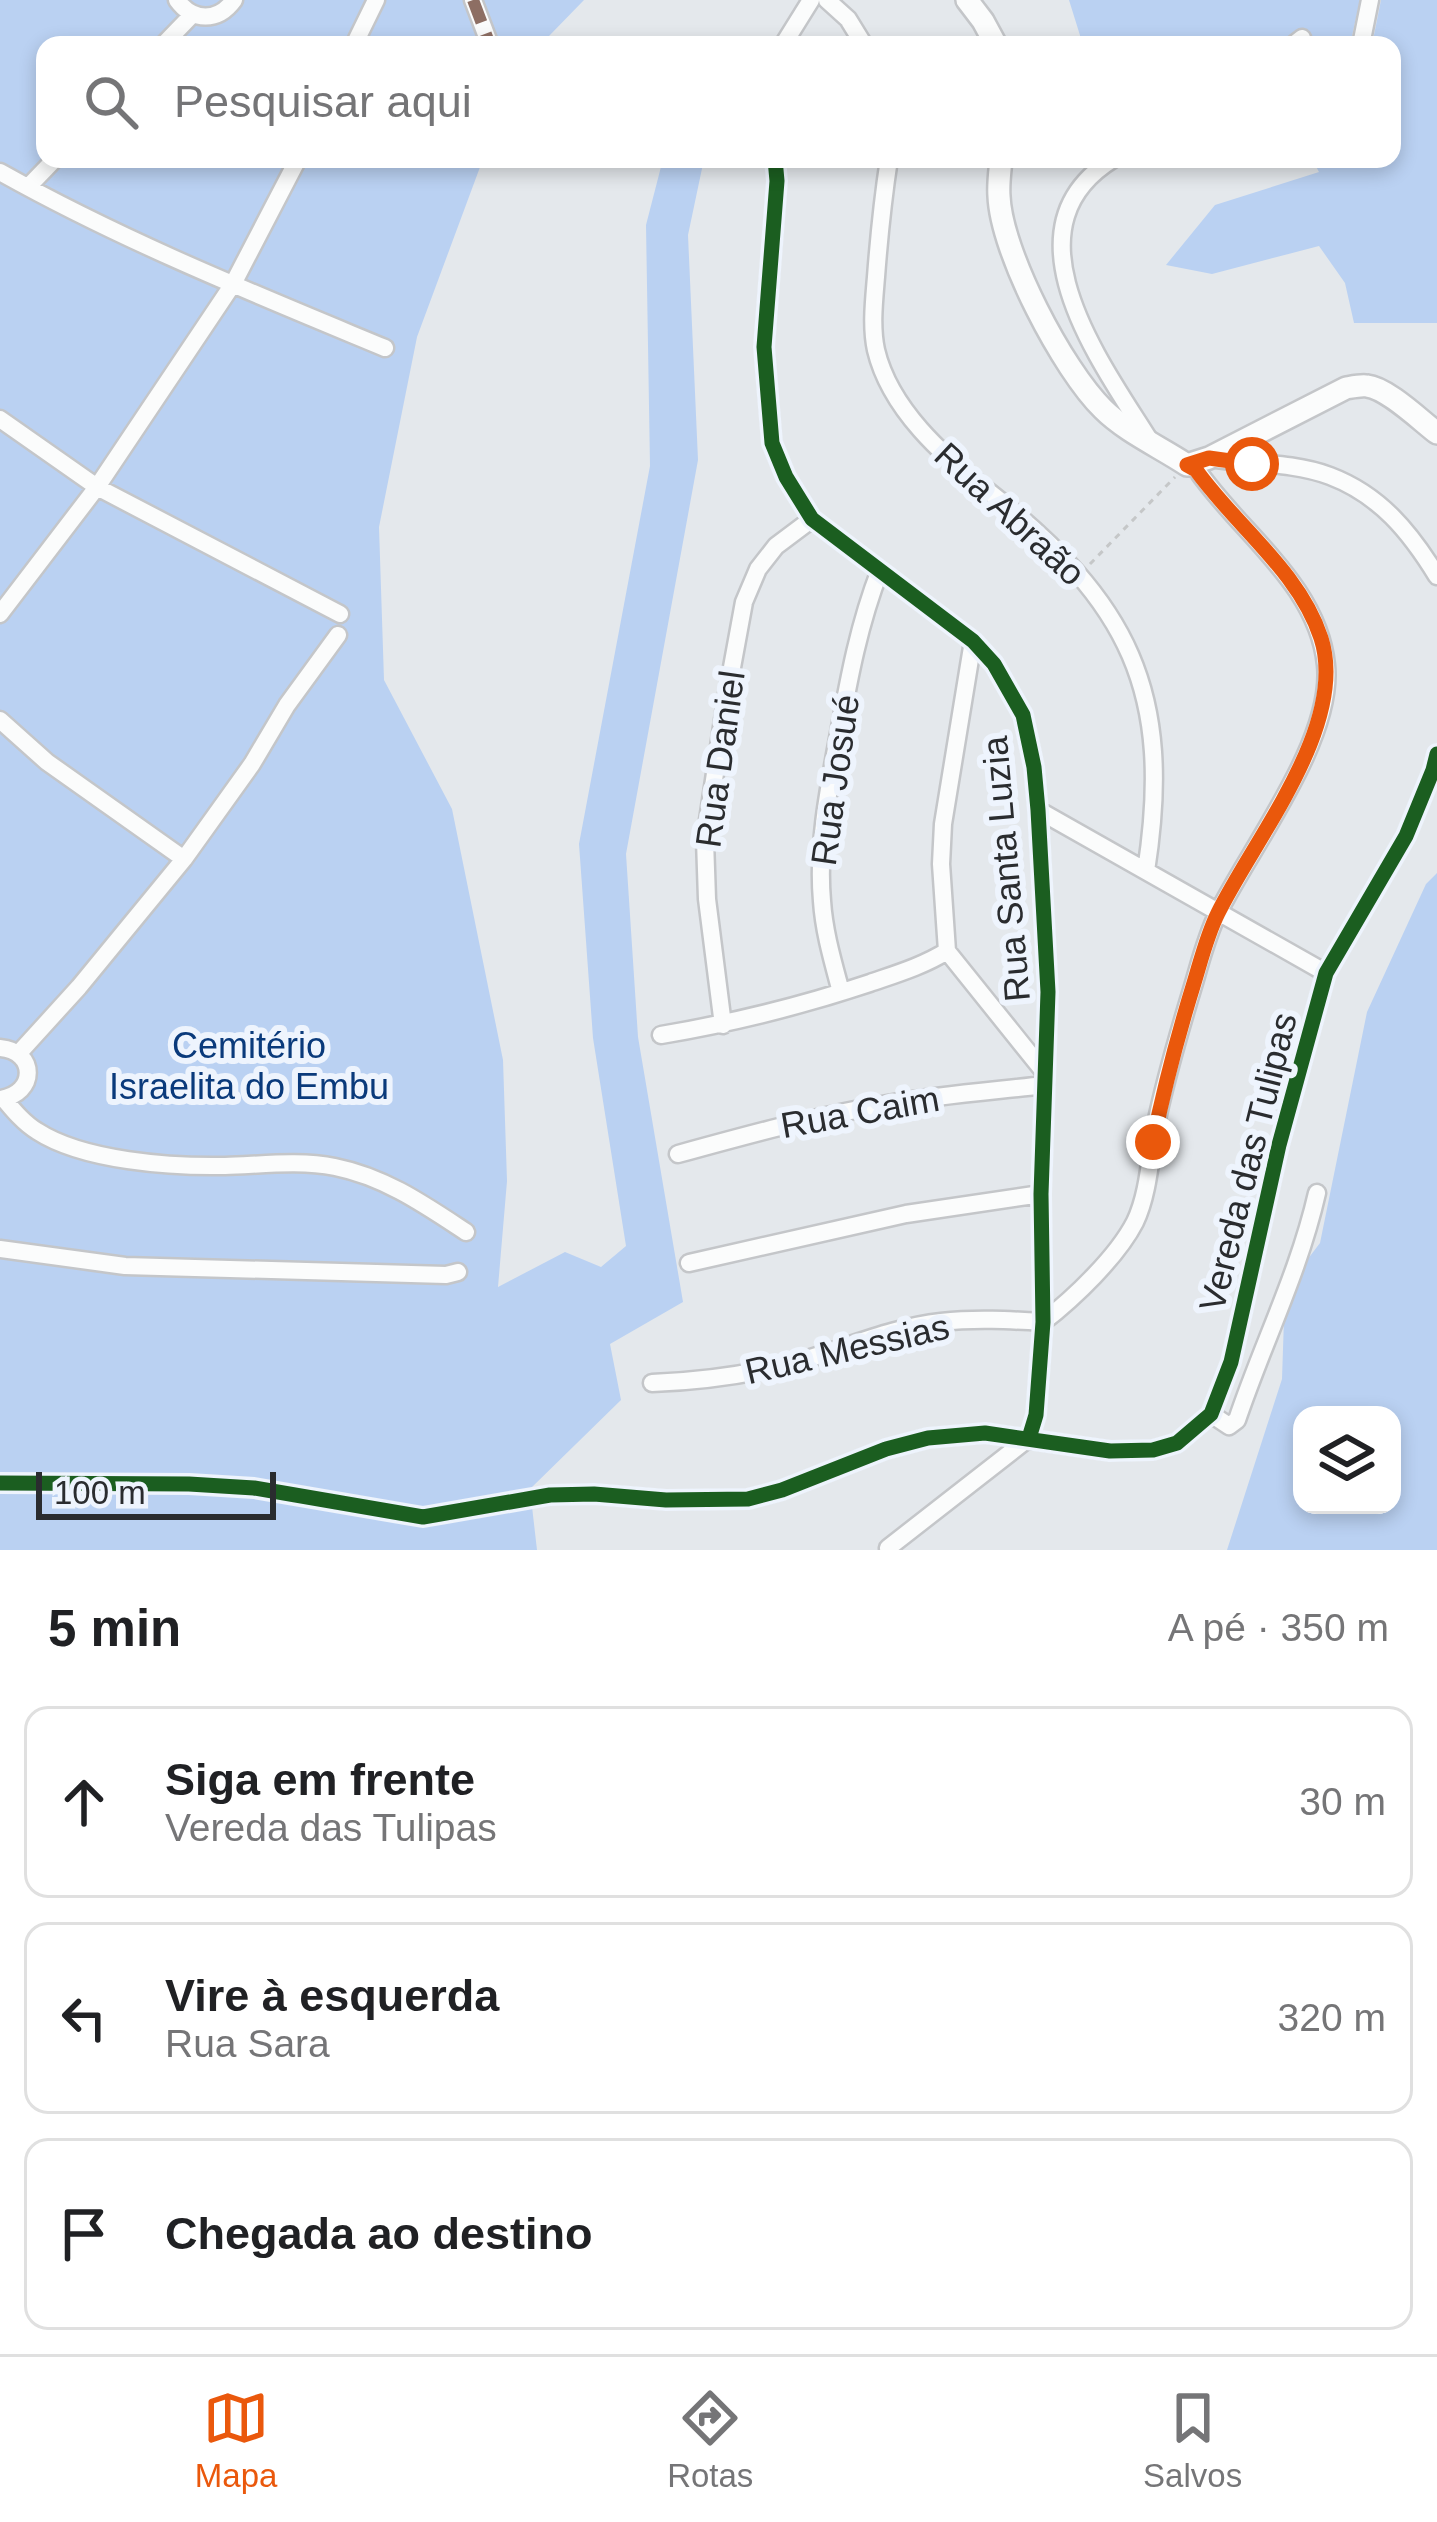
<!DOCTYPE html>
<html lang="pt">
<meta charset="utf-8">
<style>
body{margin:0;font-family:Arial,sans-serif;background:#f2f2f2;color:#202124}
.controls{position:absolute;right:36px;bottom:36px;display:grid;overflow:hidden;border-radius:24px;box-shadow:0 6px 18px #0003}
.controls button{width:108px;height:108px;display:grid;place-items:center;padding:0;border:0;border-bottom:3px solid #e0e0e0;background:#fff;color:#202124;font:60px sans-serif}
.scale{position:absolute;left:36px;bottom:30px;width:240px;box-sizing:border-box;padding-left:12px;border:6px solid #2a2c2f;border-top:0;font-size:33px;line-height:42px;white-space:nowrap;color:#2a2c2f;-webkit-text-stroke:9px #eef4fd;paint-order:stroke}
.stop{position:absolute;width:36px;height:36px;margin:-27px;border:9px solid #ea580c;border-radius:50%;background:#fff}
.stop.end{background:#ea580c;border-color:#fff;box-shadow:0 3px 12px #0008}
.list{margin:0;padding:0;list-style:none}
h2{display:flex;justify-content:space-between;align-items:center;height:156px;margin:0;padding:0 48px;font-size:51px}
h2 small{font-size:39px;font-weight:400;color:#757577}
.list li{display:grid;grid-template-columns:78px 1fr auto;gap:36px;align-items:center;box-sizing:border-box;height:192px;margin:0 24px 24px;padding:0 24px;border:3px solid #e0e0e0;border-radius:24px}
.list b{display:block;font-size:45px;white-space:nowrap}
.list p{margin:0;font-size:39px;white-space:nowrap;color:#757577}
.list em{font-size:39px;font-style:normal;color:#757577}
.icon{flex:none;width:66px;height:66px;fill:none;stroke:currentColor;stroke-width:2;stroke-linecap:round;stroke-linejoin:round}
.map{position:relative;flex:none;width:1437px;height:1550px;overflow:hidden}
.search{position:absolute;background:#fff;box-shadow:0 6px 18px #0003;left:36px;right:36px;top:36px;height:132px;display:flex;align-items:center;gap:30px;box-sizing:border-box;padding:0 42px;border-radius:24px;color:#757577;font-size:45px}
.sheet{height:804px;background:#fff}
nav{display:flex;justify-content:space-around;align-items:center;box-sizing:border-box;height:168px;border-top:3px solid #e0e0e0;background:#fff;font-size:33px;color:#757577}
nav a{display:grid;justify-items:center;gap:6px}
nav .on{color:#ea580c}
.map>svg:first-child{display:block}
.green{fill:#bad1f2;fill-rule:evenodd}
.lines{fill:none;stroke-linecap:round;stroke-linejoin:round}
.minor-casing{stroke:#c4c6c9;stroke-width:21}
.major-casing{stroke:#c4c6c9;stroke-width:26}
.path{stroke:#c5c7c8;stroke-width:3;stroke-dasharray:6 6;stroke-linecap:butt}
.minor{stroke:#fbfcfc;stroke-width:16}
.major{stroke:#fbfcfc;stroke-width:21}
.quiet{stroke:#8d6e63;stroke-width:12;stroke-dasharray:24 12;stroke-linecap:butt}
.cycleway-casing{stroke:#eef4fd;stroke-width:22}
.cycleway{stroke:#1b5e20;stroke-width:15}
.route{stroke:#ea580c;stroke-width:15}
.labels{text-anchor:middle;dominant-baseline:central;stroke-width:12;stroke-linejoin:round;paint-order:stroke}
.street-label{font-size:36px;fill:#2a2c2f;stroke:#eef4fd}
.park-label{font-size:36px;fill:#0a3a7b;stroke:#eef4fd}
</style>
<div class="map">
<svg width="1437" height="1550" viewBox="0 0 1437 1550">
<rect width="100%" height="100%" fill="#e4e8ec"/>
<path class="green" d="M 0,0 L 584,0 L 549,36 L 544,45 L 45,45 L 45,159 L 483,159 L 417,337 L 379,527 L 384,680 L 452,809 L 503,1060 L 507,1181 L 498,1287 L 565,1252 L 601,1267 L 626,1246 L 593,1038 L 579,844 L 650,466 L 646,225 L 663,159 L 704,159 L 688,235 L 698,460 L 626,854 L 638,1037 L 683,1302 L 610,1344 L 621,1400 L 530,1489 L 537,1550 L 0,1550 Z
M 1069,0 L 1360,0 L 1350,45 L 1083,45 Z
M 1381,0 L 1437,0 L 1437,323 L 1354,323 L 1345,283 L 1319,246 L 1212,274 L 1166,265 L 1215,205 L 1319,172 L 1312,159 L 1392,159 L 1392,45 L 1372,45 Z
M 1437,873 L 1437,1550 L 1227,1550 L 1282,1379 L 1285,1289 L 1320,1243 L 1367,1012 L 1426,884 ZM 1302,1415 L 1392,1415 L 1392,1505 L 1302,1505 Z"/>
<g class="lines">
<defs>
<path id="minor" d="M 177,0 C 193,22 218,22 234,0
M 473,0 L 490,45
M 827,0 L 848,19 L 864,45
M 163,45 L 192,15
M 354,45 L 376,0
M 783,45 L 811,0
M 1293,45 L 1302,38
M 1361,45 L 1370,0
M 775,159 L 777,181 L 764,347 L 772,443 L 786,477 L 812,519 L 973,641 L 994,664 L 1023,715 L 1034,767 L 1038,810 L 1048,992 L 1041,1194 L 1043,1322 L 1036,1415 L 1029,1438
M 889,159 C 883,198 879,237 876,277 C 874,301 871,327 876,350 C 890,409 943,456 988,491 C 1129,602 1174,691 1146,871
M 1113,159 C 1000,229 1102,364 1150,441
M 0,172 C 123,241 255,294 385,348
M 28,187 L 55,159
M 0,419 L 97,487 L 340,614
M 1209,458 C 1248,464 1293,462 1330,476 C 1380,495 1410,532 1437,576
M 0,614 L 97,487 L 233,284 L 298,159
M 973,641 L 943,824 L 941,864 L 947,951 L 1045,1073
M 0,720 L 47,762 L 184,859
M 1038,810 L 1326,973
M 841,992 C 833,962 824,932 822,901 C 817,846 829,787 839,733 C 849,678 859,624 880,570
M 723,1025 L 707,899 L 705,840 L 726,700 L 744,602 L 758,569 L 776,546 L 812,519
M 661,1035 C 732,1023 801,1006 870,983 C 896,974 923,966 947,951
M 0,1048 C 37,1051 37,1094 0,1099
M 19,1053 L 79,987 L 184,859 L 252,764 L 287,705 L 338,635
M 4,1099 C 14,1111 24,1123 37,1131 C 83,1161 171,1167 225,1166 C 261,1165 300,1160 335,1167 C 385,1177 425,1205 466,1232
M 678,1154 C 747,1135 816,1116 887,1104 C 939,1095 992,1091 1045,1085
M 0,1249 L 125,1266 L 446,1275 L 458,1272
M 689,1263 L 906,1214 L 1041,1194
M 1043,1322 C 1074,1298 1117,1257 1135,1222 C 1149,1193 1150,1155 1156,1124 C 1166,1076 1180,1029 1194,983 C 1201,959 1207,935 1218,913 C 1250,848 1334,740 1326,665 C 1318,584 1239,532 1197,470 L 1187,465
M 652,1383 C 705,1381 756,1374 807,1359 C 851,1346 895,1327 941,1322 C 975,1318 1009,1320 1043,1322
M 1211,1414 L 1229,1426 L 1237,1420 C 1263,1343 1299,1272 1317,1193
M 0,1483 L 189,1484 L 254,1488 L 423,1517 L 550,1495 L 594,1494 L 666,1500 L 748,1499 L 782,1490 L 886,1449 L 928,1438 L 985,1433 L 1110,1451 L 1153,1450 L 1177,1443 L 1211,1414 L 1231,1362 L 1279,1145 L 1326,973 L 1406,836 L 1433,770 L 1437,754
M 888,1548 L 1029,1438"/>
<path id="major" d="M 967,0 L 983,21 L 996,45
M 1001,159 C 1000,171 998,184 999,196 C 1001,252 1063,370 1103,409 C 1126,432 1160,447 1187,465 L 1209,458 L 1346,388 C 1352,387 1361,385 1367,386 C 1387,388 1420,420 1437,433"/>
</defs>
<use href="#minor" class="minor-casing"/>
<use href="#major" class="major-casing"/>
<path class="path" d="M 1090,564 L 1175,477"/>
<use href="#minor" class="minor"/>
<use href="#major" class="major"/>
<path class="quiet" d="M 473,0 L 490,45"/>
<defs>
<path id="cycleway" d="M 775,159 L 777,181 L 764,347 L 772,443 L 786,477 L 812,519 L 973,641 L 994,664 L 1023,715 L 1034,767 L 1038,810 L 1048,992 L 1041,1194 L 1043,1322 L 1036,1415 L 1029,1438
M 0,1483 L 189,1484 L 254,1488 L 423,1517 L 550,1495 L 594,1494 L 666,1500 L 748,1499 L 782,1490 L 886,1449 L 928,1438 L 985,1433 L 1110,1451 L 1153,1450 L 1177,1443 L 1211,1414 L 1231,1362 L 1279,1145 L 1326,973 L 1406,836 L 1433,770 L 1437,754"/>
</defs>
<use href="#cycleway" class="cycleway-casing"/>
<use href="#cycleway" class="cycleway"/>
</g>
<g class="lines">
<path class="route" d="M 1153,1142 C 1164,1088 1178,1035 1194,983 C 1201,960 1207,935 1218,913 C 1254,839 1349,725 1321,638 C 1299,571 1236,526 1196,470 L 1187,465 L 1209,458 L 1252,464"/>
</g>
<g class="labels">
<g class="street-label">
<text transform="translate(1010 514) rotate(43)">Rua Abraão</text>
<text transform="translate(720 759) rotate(-82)">Rua Daniel</text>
<text transform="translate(835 780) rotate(-82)">Rua Josué</text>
<text transform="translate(1006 869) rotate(-95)">Rua Santa Luzia</text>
<text transform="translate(860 1112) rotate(-10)">Rua Caim</text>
<text transform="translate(1248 1162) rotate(-76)">Vereda das Tulipas</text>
<text transform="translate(847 1349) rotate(-13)">Rua Messias</text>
</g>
<g class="park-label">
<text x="249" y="1045">Cemitério<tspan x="249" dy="41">Israelita do Embu</tspan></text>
</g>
</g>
</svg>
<div class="controls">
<button><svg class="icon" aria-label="layers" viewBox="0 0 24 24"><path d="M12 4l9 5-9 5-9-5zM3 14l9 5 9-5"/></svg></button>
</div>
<div class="scale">100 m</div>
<div class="stop" style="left:1252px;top:464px"></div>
<div class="stop end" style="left:1153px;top:1142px"></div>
<div class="search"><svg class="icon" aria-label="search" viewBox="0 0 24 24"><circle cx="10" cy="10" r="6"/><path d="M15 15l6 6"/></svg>Pesquisar aqui</div>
</div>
<section class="sheet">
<h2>5 min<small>A pé · 350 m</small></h2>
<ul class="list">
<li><svg class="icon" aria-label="ahead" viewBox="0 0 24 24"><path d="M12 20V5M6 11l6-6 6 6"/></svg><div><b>Siga em frente</b><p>Vereda das Tulipas</p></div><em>30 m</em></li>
<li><svg class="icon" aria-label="left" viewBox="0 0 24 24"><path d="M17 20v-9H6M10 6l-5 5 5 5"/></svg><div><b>Vire à esquerda</b><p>Rua Sara</p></div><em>320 m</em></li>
<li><svg class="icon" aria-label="arrive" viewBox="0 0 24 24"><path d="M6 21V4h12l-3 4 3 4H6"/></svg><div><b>Chegada ao destino</b></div></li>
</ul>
</section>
<nav>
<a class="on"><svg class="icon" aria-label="map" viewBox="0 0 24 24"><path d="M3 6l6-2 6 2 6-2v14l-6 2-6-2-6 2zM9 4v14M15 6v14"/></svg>Mapa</a>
<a><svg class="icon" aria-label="directions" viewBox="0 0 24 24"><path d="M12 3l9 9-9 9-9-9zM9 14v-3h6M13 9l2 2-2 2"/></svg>Rotas</a>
<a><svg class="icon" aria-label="saved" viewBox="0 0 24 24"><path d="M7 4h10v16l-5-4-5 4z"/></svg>Salvos</a>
</nav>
